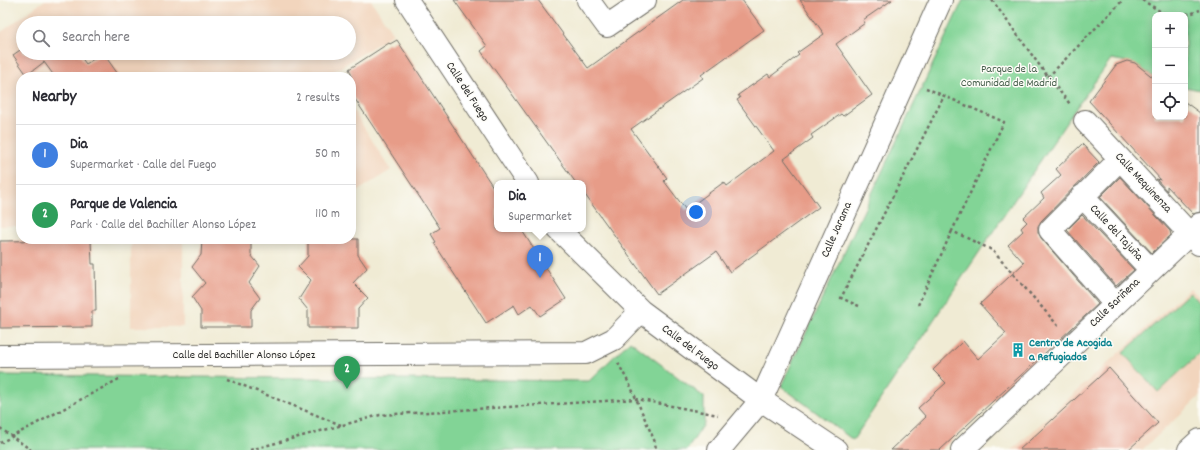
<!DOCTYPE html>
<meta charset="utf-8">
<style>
body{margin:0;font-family:Dekko,sans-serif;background:#f2f2f3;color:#2b2b33}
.controls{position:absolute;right:12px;top:12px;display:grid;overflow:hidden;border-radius:8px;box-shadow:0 2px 10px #0003}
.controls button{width:36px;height:36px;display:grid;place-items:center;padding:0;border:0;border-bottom:1px solid #e1e1e2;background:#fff;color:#2b2b33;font:20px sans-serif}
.you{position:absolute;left:696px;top:212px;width:14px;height:14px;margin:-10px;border:3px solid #fff;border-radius:50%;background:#1a73e8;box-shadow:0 0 0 6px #1a73e833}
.badge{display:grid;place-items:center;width:26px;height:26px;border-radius:50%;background:#b45309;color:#fff;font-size:13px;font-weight:700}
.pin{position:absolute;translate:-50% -33px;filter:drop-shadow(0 1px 2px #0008)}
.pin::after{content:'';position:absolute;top:21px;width:14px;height:12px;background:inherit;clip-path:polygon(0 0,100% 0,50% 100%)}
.popup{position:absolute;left:494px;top:180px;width:92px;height:52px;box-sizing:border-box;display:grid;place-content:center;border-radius:8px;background:#fff;filter:drop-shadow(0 1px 3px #0005);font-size:13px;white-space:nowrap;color:#7c7c81}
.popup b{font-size:15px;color:#2b2b33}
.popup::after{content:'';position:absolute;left:50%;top:100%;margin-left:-8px;border:8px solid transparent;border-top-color:#fff}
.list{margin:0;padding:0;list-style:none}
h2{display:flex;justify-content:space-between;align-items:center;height:52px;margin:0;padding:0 16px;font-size:17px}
h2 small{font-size:13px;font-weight:400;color:#7c7c81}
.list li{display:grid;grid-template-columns:26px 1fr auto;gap:12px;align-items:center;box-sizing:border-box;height:60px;padding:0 16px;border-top:1px solid #e1e1e2}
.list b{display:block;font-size:15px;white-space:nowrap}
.list p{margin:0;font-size:13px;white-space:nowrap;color:#7c7c81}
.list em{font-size:13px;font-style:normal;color:#7c7c81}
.icon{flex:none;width:22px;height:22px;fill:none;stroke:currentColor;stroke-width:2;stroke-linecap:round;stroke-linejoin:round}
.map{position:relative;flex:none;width:1200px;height:450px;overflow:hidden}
.search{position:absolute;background:#fff;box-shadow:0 2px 10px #0003;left:16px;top:16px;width:340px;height:44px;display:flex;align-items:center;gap:10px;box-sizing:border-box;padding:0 14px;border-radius:22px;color:#7c7c81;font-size:15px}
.panel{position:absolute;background:#fff;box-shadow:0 2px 10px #0003;left:16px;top:72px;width:340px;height:172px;border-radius:16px}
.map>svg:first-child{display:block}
.built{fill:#f2d5bd;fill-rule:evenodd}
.green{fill:#82d496;stroke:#568060}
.building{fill:#e79c88}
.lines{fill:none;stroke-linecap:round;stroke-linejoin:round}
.street-casing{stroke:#706e66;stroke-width:24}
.path{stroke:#706e66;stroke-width:2.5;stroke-dasharray:3 3;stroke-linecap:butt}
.street{stroke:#fff;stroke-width:22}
.labels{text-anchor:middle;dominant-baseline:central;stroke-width:3;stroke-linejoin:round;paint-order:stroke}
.park-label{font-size:12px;fill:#455e4b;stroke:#fdfcf7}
.street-label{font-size:12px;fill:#2b2b2b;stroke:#fdfcf7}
.culture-label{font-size:12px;font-weight:bold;fill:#0d838f;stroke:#fdfcf7;text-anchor:start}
</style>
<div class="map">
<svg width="1200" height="450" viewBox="0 0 1200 450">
<rect width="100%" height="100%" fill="#fdfcf7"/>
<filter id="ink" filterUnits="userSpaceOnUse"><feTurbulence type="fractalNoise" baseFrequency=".025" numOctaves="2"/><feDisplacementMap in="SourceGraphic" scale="8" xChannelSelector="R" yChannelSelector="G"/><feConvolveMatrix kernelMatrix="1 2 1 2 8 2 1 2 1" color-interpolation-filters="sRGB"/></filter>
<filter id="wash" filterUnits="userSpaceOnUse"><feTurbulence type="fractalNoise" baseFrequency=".012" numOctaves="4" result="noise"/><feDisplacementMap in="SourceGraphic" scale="16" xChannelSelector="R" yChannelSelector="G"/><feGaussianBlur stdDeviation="0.9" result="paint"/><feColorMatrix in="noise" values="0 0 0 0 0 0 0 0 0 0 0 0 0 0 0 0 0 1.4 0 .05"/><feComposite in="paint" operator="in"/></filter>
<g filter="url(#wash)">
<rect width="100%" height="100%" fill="#f0ebd4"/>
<path class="built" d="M 45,0 L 371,0 L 393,34 L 330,74 L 331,77 L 21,77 L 21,226 L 0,226 L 0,33 ZM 23,23 L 349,23 L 349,53 L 23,53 Z
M 351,107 L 391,170 L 351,195 Z
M 131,239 L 183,239 L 183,327 L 131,327 Z
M 1190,288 L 1200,298 L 1200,396 L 1142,450 L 1012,450 Z"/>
<path class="green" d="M 963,0 L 1200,0 L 1200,90 L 1185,87 L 1185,15 L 1155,15 L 1155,78 L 1134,63 L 1111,59 L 1074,111 L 853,440 L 781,386 Z
M 1190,292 L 1200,303 L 1200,353 L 1158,392 L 1123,353 Z
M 630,341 L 704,397 L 704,424 L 687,450 L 0,450 L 0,375 L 589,381 Z"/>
<g id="blocks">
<path class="building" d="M 454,0 L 538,0 L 588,68 L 683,0 L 742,0 L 764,30 L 701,75 L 703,78 L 631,129 L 667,178 L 664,181 L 686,210 L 724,182 L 727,186 L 774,151 L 737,100 L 740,98 L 738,95 L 768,74 L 770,77 L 799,55 L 797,53 L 824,34 L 800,0 L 892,0 L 863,20 L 865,23 L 836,44 L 872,95 L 843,116 L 841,114 L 811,135 L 813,138 L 784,159 L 819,207 L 730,272 L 716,252 L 657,294 L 583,192 L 583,183 L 576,183 L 481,51 L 487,46 Z
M 397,40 L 497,193 L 497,229 L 521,229 L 566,299 L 540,316 L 532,305 L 519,314 L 514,305 L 486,323 L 434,243 L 436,242 L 431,234 L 440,228 L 351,93 L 351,73 L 349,69 L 389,43 L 390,44 Z
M 23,48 L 23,53 L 78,53 L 86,64 L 103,53 L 120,77 L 55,77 L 44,62 L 27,75 L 13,55 Z
M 1127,61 L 1135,63 L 1155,79 L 1155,117 L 1185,117 L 1185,102 L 1200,113 L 1200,212 L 1193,214 L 1167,186 L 1167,191 L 1156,179 L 1161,180 L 1089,101 L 1116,65 Z
M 1082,144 L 1099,162 L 1041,221 L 1038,226 L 1038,232 L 1041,238 L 1098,304 L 940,450 L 891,450 L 926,417 L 918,408 L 946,383 L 933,370 L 963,341 L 978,359 L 1006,333 L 980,304 L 1024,263 L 1008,245 L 1023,231 L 1021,228 L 1027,222 L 1023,218 L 1044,198 L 1041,193 L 1061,175 L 1056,169 Z
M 1120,177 L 1170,231 L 1171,235 L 1152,253 L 1100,197 Z
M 1082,215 L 1134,270 L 1116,286 L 1067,230 Z
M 202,239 L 251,239 L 251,255 L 260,266 L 249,283 L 260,298 L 251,310 L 251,327 L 201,327 L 201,311 L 192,297 L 205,283 L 192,267 L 201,255 Z
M 308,239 L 358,239 L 358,255 L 367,268 L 353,283 L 368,298 L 358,309 L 358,328 L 308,328 L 308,310 L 299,299 L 311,280 L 298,267 L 308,256 Z
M 91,240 L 92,264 L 95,264 L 96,311 L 92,311 L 92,327 L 0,328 L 0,241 Z
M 1109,368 L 1158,423 L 1128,450 L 1019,450 Z"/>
</g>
</g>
<g filter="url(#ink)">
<use href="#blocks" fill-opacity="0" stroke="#706e66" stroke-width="1"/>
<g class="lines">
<defs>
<path id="street" d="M 407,0 L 528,183
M 588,0 L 607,26 L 645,0
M 1085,121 L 1199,244
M 1082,196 L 1151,270
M 558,229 L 641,311 L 761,400 L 836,450
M 1115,304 L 1050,230 L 1120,159
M 0,356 L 586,353 L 614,339 L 641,311
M 719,450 L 761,400 L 941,0
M 962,450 L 1200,224
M 1189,450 L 1200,440"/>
</defs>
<use href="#street" class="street-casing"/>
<path class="path" d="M 992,0 L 1048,77 L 1070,104
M 1142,0 L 1163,13 L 1190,14 L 1200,10
M 1048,77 L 1123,0
M 926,88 L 1004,122 L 952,231 L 992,250 L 1060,328
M 918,305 L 952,231
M 859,306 L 841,298 L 944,96
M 618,363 L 631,387 L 655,442 L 656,450
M 227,379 L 341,425
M 0,428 L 31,450
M 0,443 L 119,379
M 250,450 L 380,415 L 636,399 L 718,415"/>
<use href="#street" class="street"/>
</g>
</g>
<defs>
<symbol id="building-bare" viewBox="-9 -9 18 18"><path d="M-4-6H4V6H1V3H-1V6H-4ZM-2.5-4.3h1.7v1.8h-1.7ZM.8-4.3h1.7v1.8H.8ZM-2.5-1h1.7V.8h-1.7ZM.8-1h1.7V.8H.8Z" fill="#0f9aa8" stroke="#fdfcf7" stroke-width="2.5" paint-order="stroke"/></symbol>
</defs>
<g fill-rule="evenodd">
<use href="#building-bare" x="1008" y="340" width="20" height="20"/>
</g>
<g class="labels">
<g class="park-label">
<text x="1009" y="69">Parque de la<tspan x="1009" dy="14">Comunidad de Madrid</tspan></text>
</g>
<g class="street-label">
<text transform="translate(467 92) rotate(57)">Calle del Fuego</text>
<text transform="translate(1143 183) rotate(47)">Calle Mequinenza</text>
<text transform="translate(837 230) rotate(-66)">Calle Jarama</text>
<text transform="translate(1116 233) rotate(47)">Calle del Tajuña</text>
<text transform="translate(1115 303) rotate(-44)">Calle Sariñena</text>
<text transform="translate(690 348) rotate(37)">Calle del Fuego</text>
<text x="244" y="355">Calle del Bachiller Alonso López</text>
</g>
<g class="culture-label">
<text x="1029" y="343">Centro de Acogida<tspan x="1029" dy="14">a Refugiados</tspan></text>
</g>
</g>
</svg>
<div class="controls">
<button>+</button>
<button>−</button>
<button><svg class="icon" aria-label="locate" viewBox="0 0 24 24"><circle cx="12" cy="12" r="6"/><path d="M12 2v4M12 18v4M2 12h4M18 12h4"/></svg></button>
</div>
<div class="you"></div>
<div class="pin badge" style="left:540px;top:278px;background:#3f7fe0">1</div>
<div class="popup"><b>Dia</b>Supermarket</div>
<div class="pin badge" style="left:347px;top:389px;background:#2e9e5b">2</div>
<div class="search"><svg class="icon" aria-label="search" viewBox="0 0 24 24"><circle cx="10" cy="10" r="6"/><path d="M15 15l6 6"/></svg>Search here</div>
<section class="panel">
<h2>Nearby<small>2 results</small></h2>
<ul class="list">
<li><span class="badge" style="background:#3f7fe0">1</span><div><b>Dia</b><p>Supermarket · Calle del Fuego</p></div><em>50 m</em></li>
<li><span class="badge" style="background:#2e9e5b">2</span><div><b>Parque de Valencia</b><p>Park · Calle del Bachiller Alonso López</p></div><em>110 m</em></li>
</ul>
</section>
</div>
